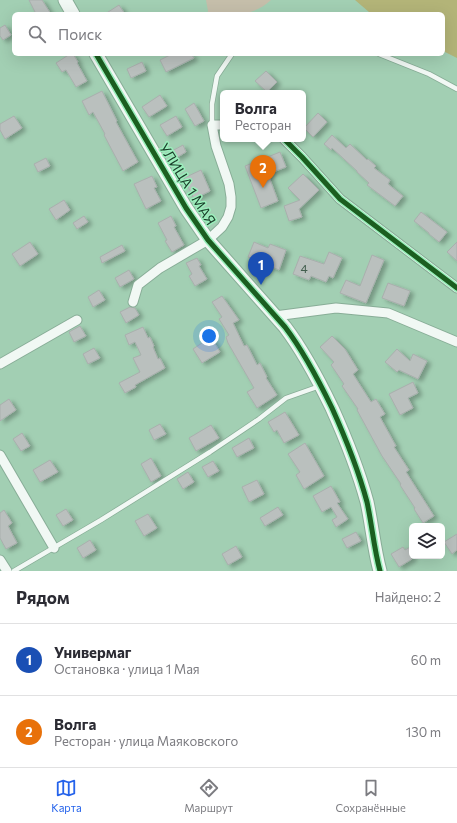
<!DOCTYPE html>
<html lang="ru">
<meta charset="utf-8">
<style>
body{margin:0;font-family:Commissioner,sans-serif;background:#f2f2f3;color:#2b2b33}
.controls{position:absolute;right:12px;bottom:12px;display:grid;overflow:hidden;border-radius:6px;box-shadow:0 4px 16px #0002}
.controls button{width:36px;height:36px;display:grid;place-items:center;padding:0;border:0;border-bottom:1px solid #e1e1e2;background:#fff;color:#2b2b33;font:20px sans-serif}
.you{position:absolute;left:209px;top:336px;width:14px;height:14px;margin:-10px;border:3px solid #fff;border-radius:50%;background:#1a73e8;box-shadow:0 0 0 6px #1a73e833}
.badge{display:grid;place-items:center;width:26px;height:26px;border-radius:50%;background:#2563eb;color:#fff;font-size:13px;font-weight:700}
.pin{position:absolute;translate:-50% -33px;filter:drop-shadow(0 1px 2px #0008)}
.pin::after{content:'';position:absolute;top:21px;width:14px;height:12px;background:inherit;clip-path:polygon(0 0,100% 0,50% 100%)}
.popup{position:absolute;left:220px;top:90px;width:86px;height:52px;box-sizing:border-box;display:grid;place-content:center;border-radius:6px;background:#fff;filter:drop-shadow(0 1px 3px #0005);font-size:13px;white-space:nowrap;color:#7c7c81}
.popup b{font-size:15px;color:#2b2b33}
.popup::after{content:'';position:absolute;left:50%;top:100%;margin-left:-8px;border:8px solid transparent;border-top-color:#fff}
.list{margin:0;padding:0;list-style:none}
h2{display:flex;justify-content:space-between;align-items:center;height:52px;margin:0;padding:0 16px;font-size:17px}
h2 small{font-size:13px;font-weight:400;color:#7c7c81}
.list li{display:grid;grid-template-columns:26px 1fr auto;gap:12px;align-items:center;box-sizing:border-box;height:72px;padding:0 16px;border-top:1px solid #e1e1e2}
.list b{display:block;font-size:15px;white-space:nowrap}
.list p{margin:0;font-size:13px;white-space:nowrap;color:#7c7c81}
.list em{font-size:13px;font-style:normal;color:#7c7c81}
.icon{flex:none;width:22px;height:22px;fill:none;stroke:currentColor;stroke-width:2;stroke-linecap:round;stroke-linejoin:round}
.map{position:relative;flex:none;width:457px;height:571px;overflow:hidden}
.search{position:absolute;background:#fff;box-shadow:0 4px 16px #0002;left:12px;right:12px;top:12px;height:44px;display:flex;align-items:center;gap:10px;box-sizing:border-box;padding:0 14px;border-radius:6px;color:#7c7c81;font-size:15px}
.sheet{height:196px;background:#fff}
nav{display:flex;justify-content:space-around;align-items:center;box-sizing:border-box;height:56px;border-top:1px solid #e1e1e2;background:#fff;font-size:11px;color:#7c7c81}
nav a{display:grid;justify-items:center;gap:2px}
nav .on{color:#2563eb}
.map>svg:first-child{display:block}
.green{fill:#c5beaa}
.water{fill:#b3b478}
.building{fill:#bac0be;stroke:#a9afad;filter:url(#shadow)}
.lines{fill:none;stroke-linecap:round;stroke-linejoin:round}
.lane-casing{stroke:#88ad97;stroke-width:6}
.street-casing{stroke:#88ad97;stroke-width:11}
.secondary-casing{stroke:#88ad97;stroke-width:15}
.lane{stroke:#f1f8f4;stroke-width:4.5}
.street{stroke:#f1f8f4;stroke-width:9}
.secondary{stroke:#f1f8f4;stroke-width:13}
.cycleway-casing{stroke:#9befbc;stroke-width:8}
.cycleway{stroke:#1b5e20;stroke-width:5}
.labels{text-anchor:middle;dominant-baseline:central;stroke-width:3;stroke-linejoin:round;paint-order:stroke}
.number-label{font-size:12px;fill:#425e4e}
.street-label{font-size:14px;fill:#1a3d29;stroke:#9befbc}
</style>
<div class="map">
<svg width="457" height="571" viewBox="0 0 457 571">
<defs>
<filter id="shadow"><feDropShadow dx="4" dy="2.5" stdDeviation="2" flood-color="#0004"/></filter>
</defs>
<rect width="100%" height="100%" fill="#a2cfb3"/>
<path class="green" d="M 206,0 L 271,0 C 252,18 231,14 207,14 L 208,11 Z"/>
<path class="water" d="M 355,0 L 457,0 L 457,58 L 443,51 L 443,14 L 374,14 L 369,12 Z"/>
<path class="building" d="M 29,0 L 42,0 L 51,14 L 36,14 Z
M 119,5 L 125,14 L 105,14 Z
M 5,25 L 11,35 L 3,40 L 0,36 L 0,28 Z
M 70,54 L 73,54 L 78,62 L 77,63 L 87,81 L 76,87 L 66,70 L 62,72 L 56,63 Z
M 172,54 L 191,54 L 194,58 L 166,72 L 160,60 Z
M 142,62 L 146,71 L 131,78 L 127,69 Z
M 266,71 L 277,82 L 267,92 L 255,81 Z
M 102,91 L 117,121 L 116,122 L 138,162 L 123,171 L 104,135 L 105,134 L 93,112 L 89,115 L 82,101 Z
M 160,95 L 167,106 L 149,117 L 142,107 Z
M 194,103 L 204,121 L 195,126 L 185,109 Z
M 318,113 L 327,122 L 313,137 L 304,128 Z
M 14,116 L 22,128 L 5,139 L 0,130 L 0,124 Z
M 176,116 L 182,127 L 167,136 L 160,125 Z
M 332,135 L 346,148 L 350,144 L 367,160 L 368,159 L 376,166 L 374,168 L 390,180 L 388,184 L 403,196 L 395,206 L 367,185 L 369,183 L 357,172 L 357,171 L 332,148 L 331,150 L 324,144 Z
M 183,145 L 186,152 L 176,158 L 172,151 Z
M 280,152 L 286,167 L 268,174 L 278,201 L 261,208 L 245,166 Z
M 46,158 L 50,166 L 38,172 L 34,164 Z
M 201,170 L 210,191 L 194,199 L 184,178 Z
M 303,174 L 319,190 L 299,209 L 302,217 L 289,221 L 284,206 L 300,200 L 288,188 Z
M 152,176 L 157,187 L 154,188 L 161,201 L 146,209 L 134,184 Z
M 64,200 L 70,210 L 56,220 L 49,209 Z
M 421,212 L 447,232 L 439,242 L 429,234 L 429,233 L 414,221 Z
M 84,216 L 88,222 L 77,229 L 73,223 Z
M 171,216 L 176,226 L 174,227 L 184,245 L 172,252 L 165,241 L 167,240 L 158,223 Z
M 30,242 L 38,254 L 20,266 L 12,254 Z
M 254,242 L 268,248 L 270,244 L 286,250 L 279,270 L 248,257 Z
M 457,242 L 457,261 L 447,252 Z
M 122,245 L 125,251 L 102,263 L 100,257 Z
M 329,252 L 342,258 L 333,278 L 329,276 L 326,282 L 311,276 L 309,280 L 293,274 L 300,256 L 324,264 Z
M 372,255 L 384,260 L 366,303 L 340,293 L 346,280 L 360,286 Z
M 197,258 L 201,265 L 199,266 L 207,279 L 195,286 L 189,276 L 192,274 L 186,263 Z
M 129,270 L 134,279 L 120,287 L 115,278 Z
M 388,283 L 410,291 L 404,306 L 382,298 Z
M 99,290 L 105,300 L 93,307 L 88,297 Z
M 222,296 L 239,320 L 233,323 L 244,346 L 247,345 L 257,365 L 260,363 L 267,377 L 266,378 L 277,395 L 257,408 L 247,392 L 254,388 L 228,343 L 226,337 L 229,335 L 219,319 L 222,317 L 212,302 Z
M 130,307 L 135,308 L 139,315 L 126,323 L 120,312 Z
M 80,326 L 86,336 L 74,342 L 69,332 Z
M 143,327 L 148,338 L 150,337 L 154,346 L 153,347 L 158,359 L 160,358 L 165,368 L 135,385 L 136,387 L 125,393 L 119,383 L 140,372 L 133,358 L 141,355 L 135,342 L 129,345 L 125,335 Z
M 332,336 L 345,349 L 358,370 L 353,374 L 371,402 L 376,399 L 385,414 L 380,417 L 396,446 L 394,447 L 409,470 L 406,472 L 434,516 L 423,523 L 414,509 L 415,508 L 400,485 L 401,484 L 382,456 L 357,410 L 358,409 L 342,386 L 344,384 L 331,365 L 334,362 L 320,347 Z
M 211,337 L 220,352 L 202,363 L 193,349 Z
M 94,348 L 100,358 L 88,364 L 83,354 Z
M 397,349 L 410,361 L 413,354 L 427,361 L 418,379 L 399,370 L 397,372 L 385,362 Z
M 413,382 L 418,393 L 408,398 L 413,408 L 400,415 L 389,394 Z
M 9,399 L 16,410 L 0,421 L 0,405 Z
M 285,412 L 299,435 L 284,443 L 277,430 L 274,432 L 268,422 Z
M 160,424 L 166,434 L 154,440 L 149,430 Z
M 211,425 L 219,438 L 196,451 L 189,438 Z
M 22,433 L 30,446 L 21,451 L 13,439 Z
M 249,438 L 254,448 L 237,457 L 232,448 Z
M 305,443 L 324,476 L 304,489 L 296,475 L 300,472 L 288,454 Z
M 151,458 L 161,476 L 151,482 L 141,464 Z
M 50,460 L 58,472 L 40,482 L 33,470 Z
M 213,461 L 219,471 L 208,477 L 202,467 Z
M 188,472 L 194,482 L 183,489 L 177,479 Z
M 257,480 L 264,494 L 249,502 L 242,487 Z
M 331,486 L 340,502 L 337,503 L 348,519 L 336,527 L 332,520 L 337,517 L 331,507 L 322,512 L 313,496 Z
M 278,507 L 283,515 L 265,526 L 260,518 Z
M 66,509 L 73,520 L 63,526 L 56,515 Z
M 4,510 L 12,523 L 8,526 L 17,543 L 6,549 L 0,538 L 0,513 Z
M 148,514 L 157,528 L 144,536 L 135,521 Z
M 356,532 L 361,541 L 347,548 L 342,539 Z
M 457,534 L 457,550 L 452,554 L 444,542 Z
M 90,540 L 96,550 L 83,558 L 77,548 Z
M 236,546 L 242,557 L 228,565 L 222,554 Z
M 412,546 L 412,559 L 399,567 L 391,554 L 403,547 L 405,550 Z"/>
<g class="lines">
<defs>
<path id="lane" d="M 379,54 L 429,74 L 457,89
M 212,125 L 212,104 L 217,76 L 232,54
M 14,571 L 101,520 L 210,452 L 259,419 L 286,398 L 320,386"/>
<path id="street" d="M 284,139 L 302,157 L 340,199 L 457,288
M 133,302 L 138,285 L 160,268 L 208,240 L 222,227 L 228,217 L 231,207 L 231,197 L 229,184 L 216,146 L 212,125 L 223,125
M 275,316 L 336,308 L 388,313 L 457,342
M 0,364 L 77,320
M 0,455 L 54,548
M 0,560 L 7,571"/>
<path id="secondary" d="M 65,0 L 73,14
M 96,54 L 186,208 L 208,240 L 285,327 C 304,352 318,379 332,408 C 346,439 358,469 367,502 C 372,525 374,549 380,571"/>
</defs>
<use href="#lane" class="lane-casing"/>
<use href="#street" class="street-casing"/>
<use href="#secondary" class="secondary-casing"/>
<use href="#lane" class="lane"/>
<use href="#street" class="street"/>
<use href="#secondary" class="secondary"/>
<defs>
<path id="cycleway" d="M 96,54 L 186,208 L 208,240 L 285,327 C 304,352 318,379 332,408 C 346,439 358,469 367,502 C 372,525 374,549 380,571
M 284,139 L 302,157 L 340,199 L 457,288"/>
</defs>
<use href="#cycleway" class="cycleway-casing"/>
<use href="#cycleway" class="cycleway"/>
</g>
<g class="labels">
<g class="number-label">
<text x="304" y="268">4</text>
</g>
<g class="street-label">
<text transform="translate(188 184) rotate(58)">УЛИЦА 1 МАЯ</text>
</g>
</g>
</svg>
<div class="controls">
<button><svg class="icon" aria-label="layers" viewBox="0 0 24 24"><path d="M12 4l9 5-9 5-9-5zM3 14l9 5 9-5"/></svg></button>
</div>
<div class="you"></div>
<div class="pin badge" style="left:261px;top:285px;background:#1a4fb4">1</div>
<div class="pin badge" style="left:263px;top:188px;background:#e8710a">2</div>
<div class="popup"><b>Волга</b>Ресторан</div>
<div class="search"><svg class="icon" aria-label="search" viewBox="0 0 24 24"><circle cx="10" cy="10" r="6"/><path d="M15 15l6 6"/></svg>Поиск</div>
</div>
<section class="sheet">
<h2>Рядом<small>Найдено: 2</small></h2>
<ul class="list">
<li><span class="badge" style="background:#1a4fb4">1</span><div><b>Универмаг</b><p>Остановка · улица 1 Мая</p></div><em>60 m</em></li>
<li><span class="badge" style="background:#e8710a">2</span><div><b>Волга</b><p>Ресторан · улица Маяковского</p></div><em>130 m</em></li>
</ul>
</section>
<nav>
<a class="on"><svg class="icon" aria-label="map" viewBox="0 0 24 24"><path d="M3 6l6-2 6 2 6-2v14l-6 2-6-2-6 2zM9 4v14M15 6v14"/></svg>Карта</a>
<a><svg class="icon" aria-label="directions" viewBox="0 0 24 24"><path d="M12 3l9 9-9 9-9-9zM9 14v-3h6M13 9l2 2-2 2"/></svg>Маршрут</a>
<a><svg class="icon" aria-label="saved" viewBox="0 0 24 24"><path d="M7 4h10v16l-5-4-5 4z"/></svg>Сохранённые</a>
</nav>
